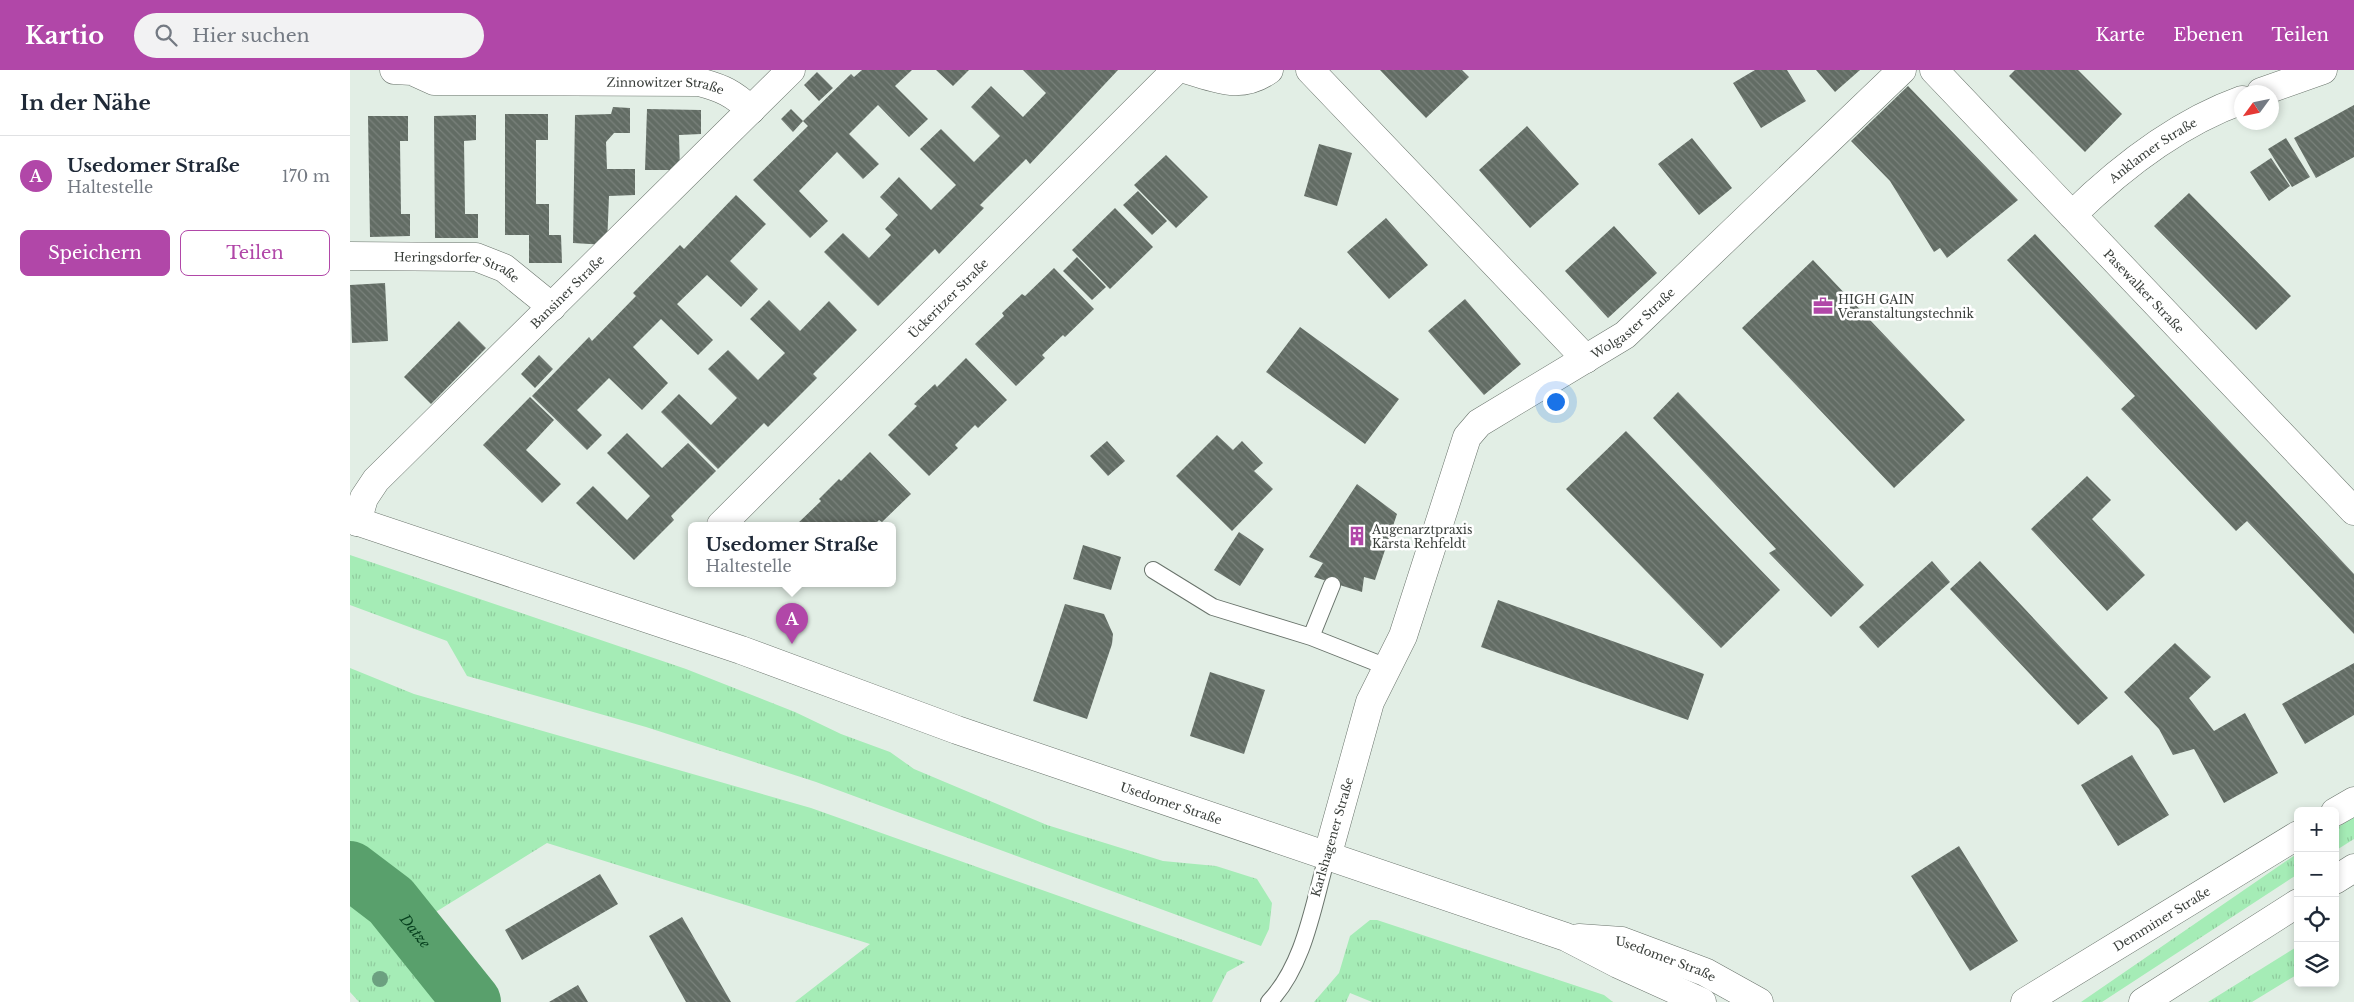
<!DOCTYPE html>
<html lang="de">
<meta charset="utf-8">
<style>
body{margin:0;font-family:"Libre Baskerville",serif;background:#f2f2f3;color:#1f2937}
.controls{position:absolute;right:15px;bottom:15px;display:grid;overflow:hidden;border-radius:8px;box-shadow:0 2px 8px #0003}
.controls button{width:45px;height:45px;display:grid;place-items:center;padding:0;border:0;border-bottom:1px solid #e0e1e3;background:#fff;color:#1f2937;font:25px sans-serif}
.compass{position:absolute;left:1884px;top:15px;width:45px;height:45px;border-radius:50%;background:#fff;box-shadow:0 2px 8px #0003;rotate:237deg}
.you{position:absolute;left:1205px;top:331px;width:18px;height:18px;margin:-12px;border:4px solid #fff;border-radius:50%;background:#1a73e8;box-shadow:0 0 0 8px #1a73e833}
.badge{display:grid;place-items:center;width:32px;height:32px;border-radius:50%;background:#b147a8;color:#fff;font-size:16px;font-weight:700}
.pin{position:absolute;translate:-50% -41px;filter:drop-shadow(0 1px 2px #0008)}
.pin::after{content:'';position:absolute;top:26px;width:18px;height:15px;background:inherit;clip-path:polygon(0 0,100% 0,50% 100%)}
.popup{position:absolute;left:338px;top:452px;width:208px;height:65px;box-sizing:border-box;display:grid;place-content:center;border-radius:8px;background:#fff;filter:drop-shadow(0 1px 4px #0005);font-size:16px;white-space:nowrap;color:#747a83}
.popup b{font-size:19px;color:#1f2937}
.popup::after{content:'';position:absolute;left:50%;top:100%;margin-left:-10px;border:10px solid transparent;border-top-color:#fff}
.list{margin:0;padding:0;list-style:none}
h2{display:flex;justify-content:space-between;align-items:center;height:65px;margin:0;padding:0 20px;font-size:21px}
h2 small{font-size:16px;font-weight:400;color:#747a83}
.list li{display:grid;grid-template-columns:32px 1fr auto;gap:15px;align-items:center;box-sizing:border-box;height:80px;padding:0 20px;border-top:1px solid #e0e1e3}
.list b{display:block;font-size:19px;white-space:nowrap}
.list p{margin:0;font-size:16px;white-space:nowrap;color:#747a83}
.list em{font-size:16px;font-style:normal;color:#747a83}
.actions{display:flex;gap:10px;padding:15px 20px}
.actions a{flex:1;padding:11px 0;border:1px solid #b147a8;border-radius:8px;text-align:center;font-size:18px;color:#b147a8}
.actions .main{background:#b147a8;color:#fff}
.icon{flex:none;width:28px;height:28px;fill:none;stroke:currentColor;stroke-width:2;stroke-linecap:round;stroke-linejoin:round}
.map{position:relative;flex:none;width:2004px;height:932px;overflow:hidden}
header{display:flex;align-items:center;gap:30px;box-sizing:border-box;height:70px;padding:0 25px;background:#b147a8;color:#fff}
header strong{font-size:24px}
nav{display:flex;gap:28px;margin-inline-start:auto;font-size:18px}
.search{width:350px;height:45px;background:#f2f2f3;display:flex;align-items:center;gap:12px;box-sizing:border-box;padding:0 18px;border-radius:28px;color:#747a83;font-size:19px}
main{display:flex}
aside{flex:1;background:#fff}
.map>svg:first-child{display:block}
.grass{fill:url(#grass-tufts)}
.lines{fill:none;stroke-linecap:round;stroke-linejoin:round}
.river{stroke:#59a06c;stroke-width:58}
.building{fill:url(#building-back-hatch)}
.service-casing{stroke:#69736b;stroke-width:18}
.minor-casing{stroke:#69736b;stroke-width:29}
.secondary-casing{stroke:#69736b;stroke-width:29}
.service{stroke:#fff;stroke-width:16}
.minor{stroke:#fff;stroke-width:28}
.secondary{stroke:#fff;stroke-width:28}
.tree{fill:#6ca080}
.labels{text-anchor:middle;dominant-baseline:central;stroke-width:5;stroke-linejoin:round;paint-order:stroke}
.street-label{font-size:12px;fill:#393e3a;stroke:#fff}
.poi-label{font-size:12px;fill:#393e3a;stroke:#fff;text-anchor:start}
.water-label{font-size:14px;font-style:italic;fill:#053e1c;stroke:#fff}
</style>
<header>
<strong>Kartio</strong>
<div class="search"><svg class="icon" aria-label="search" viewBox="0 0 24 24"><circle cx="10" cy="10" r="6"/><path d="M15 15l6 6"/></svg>Hier suchen</div>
<nav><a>Karte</a><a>Ebenen</a><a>Teilen</a></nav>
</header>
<main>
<aside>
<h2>In der Nähe<small></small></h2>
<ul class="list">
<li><span class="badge">A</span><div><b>Usedomer Straße</b><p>Haltestelle</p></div><em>170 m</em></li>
</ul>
<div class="actions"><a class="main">Speichern</a><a>Teilen</a></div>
</aside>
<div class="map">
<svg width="2004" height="932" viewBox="0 0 2004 932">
<defs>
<pattern id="grass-tufts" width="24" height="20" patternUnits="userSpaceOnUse" patternTransform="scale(1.25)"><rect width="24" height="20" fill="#a5ecb6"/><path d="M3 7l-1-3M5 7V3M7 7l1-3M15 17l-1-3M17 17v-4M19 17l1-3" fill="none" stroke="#8fcb9d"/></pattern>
<pattern id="building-back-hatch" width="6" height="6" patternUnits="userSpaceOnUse" patternTransform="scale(1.25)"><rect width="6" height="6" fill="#626c64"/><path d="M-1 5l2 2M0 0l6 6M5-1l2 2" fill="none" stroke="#7a827c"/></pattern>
</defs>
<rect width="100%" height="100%" fill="#e2eee5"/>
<path class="grass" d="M 0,485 L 336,599 L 445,642 L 491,664 L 540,682 L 564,699 L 697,755 L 813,791 L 866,796 L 907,809 L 922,833 L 919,859 L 911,876 L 466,712 L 296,657 L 117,606 L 97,571 L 0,535 Z
M 0,598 L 64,624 L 461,738 L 895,892 L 877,902 L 862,932 L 445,932 L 520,874 L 197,773 L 84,843 L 149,932 L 9,932 L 0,922 Z
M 2004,747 L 2004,769 L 1985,781 L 1985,759 Z
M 1948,783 L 1948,804 L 1752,932 L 1731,932 Z
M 1020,850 L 1027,850 L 1254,925 L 1263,932 L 1022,932 L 1000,923 L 996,932 L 964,932 L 989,903 L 1000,866 Z
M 1948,876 L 1948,904 L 1902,932 L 1858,932 Z"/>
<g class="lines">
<path class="river" id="s1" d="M 0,800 L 41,831 L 122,932"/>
</g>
<path class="building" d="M 512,0 L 562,0 L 545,16 L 578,49 L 559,67 L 528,35 L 499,64 L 529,94 L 513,109 L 487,82 L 449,121 L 478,151 L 460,168 L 403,110 L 458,56 L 453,51 L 501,4 L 504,7 Z
M 586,0 L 619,0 L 603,16 Z
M 673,0 L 768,0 L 680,94 L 676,89 L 630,135 L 634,138 L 589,184 L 585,179 L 528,236 L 474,182 L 493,163 L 519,188 L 541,165 L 535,159 L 548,145 L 530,127 L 549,107 L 581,140 L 606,115 L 570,79 L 591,59 L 624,92 L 650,66 L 621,37 L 641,16 L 673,47 L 696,23 Z
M 1030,0 L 1112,0 L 1119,7 L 1076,48 Z
M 1405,0 L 1437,0 L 1456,31 L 1411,58 L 1383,13 Z
M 1466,0 L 1510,0 L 1485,22 Z
M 1665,0 L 1728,0 L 1772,44 L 1735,82 L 1659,6 Z
M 467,2 L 483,18 L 469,31 L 454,15 Z
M 1558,16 L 1668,130 L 1597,188 L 1590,178 L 1584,182 L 1540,111 L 1501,71 Z
M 2004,35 L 2004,87 L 1966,108 L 1944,68 Z
M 263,37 L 280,38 L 280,63 L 264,63 L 256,72 L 257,99 L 285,99 L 285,125 L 259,126 L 257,175 L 223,173 L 225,45 L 261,44 Z
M 297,39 L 351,40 L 351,64 L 329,65 L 330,100 L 295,100 Z
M 441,39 L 453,51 L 443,62 L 431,49 Z
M 155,44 L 198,44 L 198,70 L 186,70 L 186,134 L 199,134 L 199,165 L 211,165 L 212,193 L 179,193 L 179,165 L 155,165 Z
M 126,45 L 126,70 L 114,71 L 115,144 L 128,144 L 128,168 L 85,168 L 84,46 Z
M 18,46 L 58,46 L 58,71 L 50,71 L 51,144 L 60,144 L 60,166 L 20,167 Z
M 1177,56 L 1229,114 L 1180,158 L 1129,100 Z
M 1342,68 L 1382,118 L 1349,145 L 1308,94 Z
M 1936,68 L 1960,107 L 1942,117 L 1918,79 Z
M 969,74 L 1002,83 L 987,136 L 954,126 Z
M 816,85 L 858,127 L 826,158 L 784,115 Z
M 1921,88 L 1940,116 L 1919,131 L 1900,102 Z
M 788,121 L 817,151 L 802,165 L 773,135 Z
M 1839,123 L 1941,226 L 1906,260 L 1804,156 Z
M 386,125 L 416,154 L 380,191 L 408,219 L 391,237 L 357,205 L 327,234 L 363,270 L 348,285 L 311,249 L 283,277 L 318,313 L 292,340 L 259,308 L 227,340 L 252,365 L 237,380 L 182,326 L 239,267 L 242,271 L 286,226 L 283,223 L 330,175 L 334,179 Z
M 765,138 L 803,177 L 760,219 L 722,180 Z
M 1036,148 L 1078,195 L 1039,229 L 997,182 Z
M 1264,156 L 1307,203 L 1258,248 L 1215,201 Z
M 1685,164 L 2004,504 L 2004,564 L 1897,451 L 1886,461 L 1771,339 L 1785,326 L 1657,190 Z
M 727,187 L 756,217 L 742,230 L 713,201 Z
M 1463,190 L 1615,350 L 1544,418 L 1392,258 Z
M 704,198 L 744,239 L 715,267 L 713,265 L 692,285 L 695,288 L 666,316 L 625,274 L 654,246 L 652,243 L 672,224 L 675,226 Z
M 35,213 L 38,271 L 2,273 L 0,215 Z
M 1115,229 L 1171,294 L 1134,325 L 1078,261 Z
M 419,230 L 450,261 L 479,231 L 507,260 L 463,304 L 467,308 L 418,357 L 414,353 L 368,399 L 311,342 L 329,324 L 361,355 L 387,328 L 358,299 L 378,280 L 408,310 L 435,283 L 400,249 Z
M 109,251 L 136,278 L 81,334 L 54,307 Z
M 950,257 L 1049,329 L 1015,374 L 916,302 Z
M 189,285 L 203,299 L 185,318 L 171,304 Z
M 616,288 L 657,330 L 628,358 L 625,355 L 605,375 L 608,378 L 579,406 L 538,365 L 567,336 L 564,334 L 585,314 L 587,317 Z
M 1328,322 L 1514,515 L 1481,547 L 1419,483 L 1426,479 L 1303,348 Z
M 180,327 L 204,350 L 176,380 L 211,414 L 192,433 L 133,375 Z
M 1276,361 L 1430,520 L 1371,578 L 1216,419 Z
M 277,363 L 312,398 L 338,373 L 366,401 L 321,446 L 324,450 L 284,490 L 226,433 L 243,416 L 277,450 L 300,426 L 257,383 Z
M 867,365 L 883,380 L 892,371 L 913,393 L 904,401 L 923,419 L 882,461 L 826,406 Z
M 757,371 L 775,391 L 758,406 L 740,386 Z
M 520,382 L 561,424 L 532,452 L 529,450 L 524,455 L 446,455 L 471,431 L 469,429 L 489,409 L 491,411 Z
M 1737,406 L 1761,430 L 1742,449 L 1795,505 L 1757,541 L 1681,459 Z
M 1007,414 L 1047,444 L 1025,510 L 1014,507 L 1012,522 L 964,507 L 973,493 L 959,487 Z
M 889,462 L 914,479 L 890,516 L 864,500 Z
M 733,475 L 771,487 L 761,520 L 723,509 Z
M 1582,491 L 1600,512 L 1528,578 L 1509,557 Z
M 1630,491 L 1758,628 L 1728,655 L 1600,519 Z
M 1148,530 L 1354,604 L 1338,650 L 1131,577 Z
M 715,534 L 754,544 L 763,564 L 762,574 L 737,649 L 683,631 Z
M 1825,573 L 1861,607 L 1839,628 L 1864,661 L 1895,643 L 1928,703 L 1874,733 L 1844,679 L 1823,685 L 1809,659 L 1774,622 Z
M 2004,593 L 2004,645 L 1955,674 L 1932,634 Z
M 860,602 L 915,620 L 894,684 L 840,666 Z
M 1782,685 L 1819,745 L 1768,776 L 1731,715 Z
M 1609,776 L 1668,871 L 1620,901 L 1561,806 Z
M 250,804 L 268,834 L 172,890 L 155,860 Z
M 332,847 L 381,932 L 336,932 L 299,866 Z
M 228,915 L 238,932 L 199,932 Z"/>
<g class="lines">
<defs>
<path id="service" d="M 803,500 L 863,537 L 961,567 L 1037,597
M 961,567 L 982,515
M 919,932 C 955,894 963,835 977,787"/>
<g id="minor">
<path id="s2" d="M 44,0 L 62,1 L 84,11 L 349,12 C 372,18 383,23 401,40"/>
<path d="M 838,0 C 868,9 891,20 919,0"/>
<path d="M 960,0 L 1236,289"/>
<path id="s3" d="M 1584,0 L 2004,441"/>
<path d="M 1911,22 L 1973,0"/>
<path id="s4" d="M 1722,145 C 1770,98 1828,53 1892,30"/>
<path id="s5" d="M 0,186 L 126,187 L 154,198 L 202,237"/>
<path id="s6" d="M 0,449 L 391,580 L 607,660 L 1216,867 L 1268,894 L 1352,932"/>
<path id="s7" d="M 7,452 L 14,428 L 26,410 L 441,0"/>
<path id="s8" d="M 371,455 L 826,0"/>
<path id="s9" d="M 977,787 L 1020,632 L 1053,566 L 1117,367 L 1129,353 L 1275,265 L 1552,0"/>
<path id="s10" d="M 1229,868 L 1272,871 L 1355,902 L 1409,932"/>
</g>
<g id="secondary">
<path d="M 1985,742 L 2004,731"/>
<path d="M 1985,810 L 2004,798"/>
<path id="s11" d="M 1675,932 L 1948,765"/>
<path d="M 1793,932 L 1948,833"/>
</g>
</defs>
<use href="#service" class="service-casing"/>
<use href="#minor" class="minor-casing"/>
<use href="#secondary" class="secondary-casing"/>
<use href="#service" class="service"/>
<use href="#minor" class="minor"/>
<use href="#secondary" class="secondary"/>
</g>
<circle class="tree" cx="30" cy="909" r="8"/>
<defs>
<symbol id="office-bare" viewBox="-9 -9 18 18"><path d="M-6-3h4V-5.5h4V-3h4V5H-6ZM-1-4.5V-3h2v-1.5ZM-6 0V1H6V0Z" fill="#b147a8" stroke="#fff" stroke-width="2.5" paint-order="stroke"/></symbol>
<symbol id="building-bare" viewBox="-9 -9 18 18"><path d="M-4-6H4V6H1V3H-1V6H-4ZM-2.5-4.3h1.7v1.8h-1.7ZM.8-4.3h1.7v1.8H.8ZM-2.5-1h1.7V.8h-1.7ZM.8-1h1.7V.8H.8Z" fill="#b147a8" stroke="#fff" stroke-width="2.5" paint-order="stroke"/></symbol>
</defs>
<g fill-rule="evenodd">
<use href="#office-bare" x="1459" y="222" width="28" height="28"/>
<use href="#building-bare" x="993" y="452" width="28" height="28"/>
</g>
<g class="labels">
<g class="street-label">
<text stroke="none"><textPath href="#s2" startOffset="274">Zinnowitzer Straße</textPath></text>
<text stroke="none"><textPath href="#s4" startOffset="104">Anklamer Straße</textPath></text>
<text stroke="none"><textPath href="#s5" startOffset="109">Heringsdorfer Straße</textPath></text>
<text stroke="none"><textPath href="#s3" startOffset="305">Pasewalker Straße</textPath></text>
<text stroke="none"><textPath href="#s7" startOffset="315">Bansiner Straße</textPath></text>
<text stroke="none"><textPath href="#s8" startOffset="321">Ückeritzer Straße</textPath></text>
<text stroke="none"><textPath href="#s9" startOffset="646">Wolgaster Straße</textPath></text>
<text stroke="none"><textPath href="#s6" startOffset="869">Usedomer Straße</textPath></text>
<text transform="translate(982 767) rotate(-74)">Karlshagener Straße</text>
<text stroke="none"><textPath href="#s11" startOffset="160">Demminer Straße</textPath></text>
<text stroke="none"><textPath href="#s10" startOffset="90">Usedomer Straße</textPath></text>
</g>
<g class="poi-label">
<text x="1488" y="229">HIGH GAIN<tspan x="1488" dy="14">Veranstaltungstechnik</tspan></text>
<text x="1022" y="459">Augenarztpraxis<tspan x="1022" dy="14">Karsta Rehfeldt</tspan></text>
</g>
<g class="water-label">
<text stroke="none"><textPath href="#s1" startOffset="90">Datze</textPath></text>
</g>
</g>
</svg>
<div class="controls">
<button>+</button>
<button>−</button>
<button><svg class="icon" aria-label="locate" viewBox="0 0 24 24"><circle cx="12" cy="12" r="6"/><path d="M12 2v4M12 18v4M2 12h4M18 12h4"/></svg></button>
<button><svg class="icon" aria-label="layers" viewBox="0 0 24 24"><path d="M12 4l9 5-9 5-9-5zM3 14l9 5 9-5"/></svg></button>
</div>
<svg class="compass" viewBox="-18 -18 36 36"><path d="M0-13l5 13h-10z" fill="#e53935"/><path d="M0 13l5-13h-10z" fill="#747a83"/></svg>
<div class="you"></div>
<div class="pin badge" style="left:442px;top:574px">A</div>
<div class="popup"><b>Usedomer Straße</b>Haltestelle</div>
</div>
</main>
